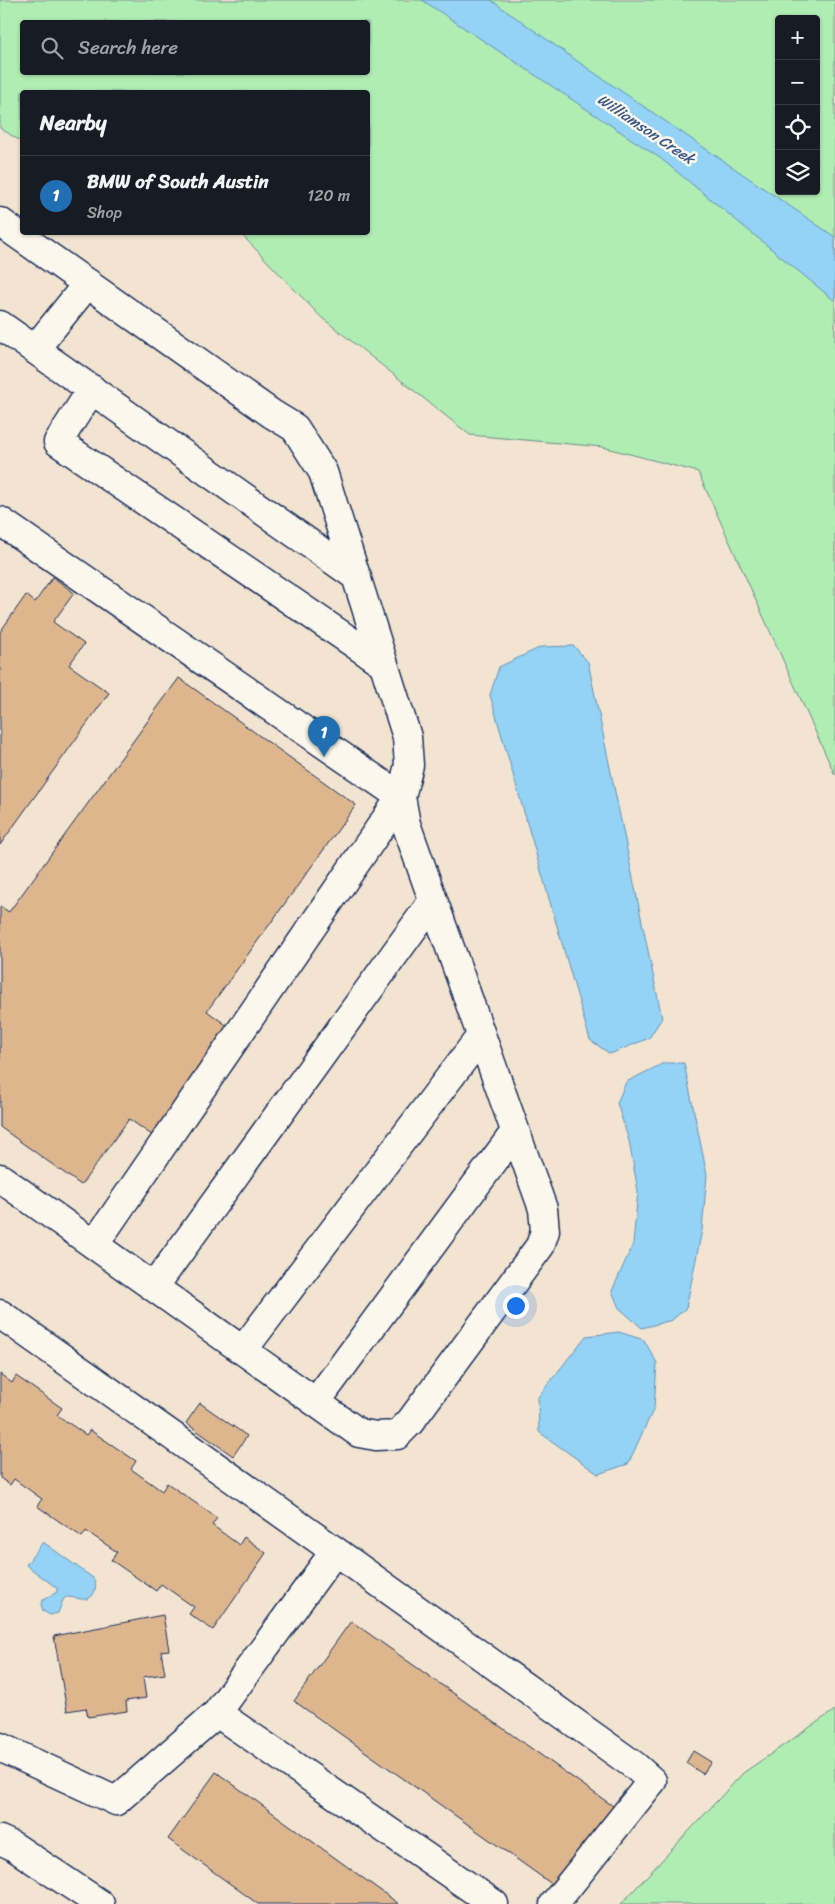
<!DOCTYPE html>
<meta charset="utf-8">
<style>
body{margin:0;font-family:Sriracha,sans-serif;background:#20242c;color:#f1f3f6}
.controls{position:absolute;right:15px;top:15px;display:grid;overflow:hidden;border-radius:5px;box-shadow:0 1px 4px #0004}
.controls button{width:45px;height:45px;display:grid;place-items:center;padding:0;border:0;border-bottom:1px solid #363941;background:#171b24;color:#f1f3f6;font:25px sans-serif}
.you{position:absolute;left:515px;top:1305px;width:18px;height:18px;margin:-12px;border:4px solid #fff;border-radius:50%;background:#1a73e8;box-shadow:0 0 0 8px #1a73e833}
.badge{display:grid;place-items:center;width:32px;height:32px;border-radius:50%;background:#1f6fb2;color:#fff;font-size:16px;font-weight:700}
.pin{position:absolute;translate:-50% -41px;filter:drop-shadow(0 1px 2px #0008)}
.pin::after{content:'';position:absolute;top:26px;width:18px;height:15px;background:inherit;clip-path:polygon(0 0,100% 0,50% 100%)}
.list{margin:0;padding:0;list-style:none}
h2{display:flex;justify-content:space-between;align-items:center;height:65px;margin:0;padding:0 20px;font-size:21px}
h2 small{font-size:16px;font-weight:400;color:#9ea1a6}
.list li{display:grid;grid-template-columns:32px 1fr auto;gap:15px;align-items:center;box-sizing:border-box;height:80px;padding:0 20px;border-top:1px solid #363941}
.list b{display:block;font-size:19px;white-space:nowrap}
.list p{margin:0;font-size:16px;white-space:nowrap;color:#9ea1a6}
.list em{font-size:16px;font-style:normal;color:#9ea1a6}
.icon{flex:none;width:28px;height:28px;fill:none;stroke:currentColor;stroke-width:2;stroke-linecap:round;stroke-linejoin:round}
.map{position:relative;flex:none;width:835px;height:1904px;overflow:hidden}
.search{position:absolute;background:#171b24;box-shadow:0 1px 4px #0004;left:20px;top:20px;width:350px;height:55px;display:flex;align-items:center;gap:12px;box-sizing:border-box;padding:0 18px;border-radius:5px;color:#9ea1a6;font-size:19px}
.panel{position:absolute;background:#171b24;box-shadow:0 1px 4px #0004;left:20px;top:90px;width:350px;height:145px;border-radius:5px}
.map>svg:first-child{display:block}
.green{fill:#b0edb3;stroke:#668e88;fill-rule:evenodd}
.water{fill:#94d3f5;stroke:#6491b9}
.building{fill:#ddb68e;stroke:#1b2f5e}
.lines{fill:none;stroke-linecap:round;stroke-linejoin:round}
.minor-casing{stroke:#1b2f5e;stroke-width:31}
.major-casing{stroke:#1b2f5e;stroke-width:31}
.minor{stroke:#fbf7ec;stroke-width:28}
.major{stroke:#fbf7ec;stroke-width:28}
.labels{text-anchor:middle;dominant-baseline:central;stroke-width:5;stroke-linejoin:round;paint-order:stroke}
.water-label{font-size:15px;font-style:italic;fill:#395884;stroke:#fbf7ec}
</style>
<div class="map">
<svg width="835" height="1904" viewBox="0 0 835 1904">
<rect width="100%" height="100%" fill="#f2e4d0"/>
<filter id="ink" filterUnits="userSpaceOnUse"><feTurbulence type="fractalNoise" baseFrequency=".02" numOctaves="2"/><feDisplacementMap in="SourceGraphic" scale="10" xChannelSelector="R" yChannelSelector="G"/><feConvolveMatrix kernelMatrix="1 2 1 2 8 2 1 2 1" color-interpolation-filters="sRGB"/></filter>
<g filter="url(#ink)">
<path class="green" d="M 0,0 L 835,0 L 835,775 L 698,472 L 603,447 L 470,435 L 321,317 L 240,233 L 368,232 L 368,92 L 22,92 L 22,142 L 0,128 ZM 779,19 L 816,19 L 816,191 L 779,191 ZM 22,22 L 368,22 L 368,72 L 22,72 Z
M 835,1710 L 835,1904 L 621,1904 L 743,1773 Z"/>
<path class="water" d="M 422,0 L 491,0 L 580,63 L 835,237 L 835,301 L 660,158 Z
M 574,646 L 588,662 L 662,1018 L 649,1038 L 610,1054 L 590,1040 L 490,695 L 499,667 L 541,647 Z
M 664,1063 L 684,1063 L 707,1175 L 702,1230 L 686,1308 L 672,1320 L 642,1328 L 619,1308 L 612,1291 L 633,1244 L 638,1191 L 629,1141 L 617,1103 L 626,1082 Z
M 619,1332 L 644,1340 L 657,1363 L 654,1408 L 628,1464 L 598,1474 L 539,1432 L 538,1397 L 586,1336 Z
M 43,1542 L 93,1578 C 96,1582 96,1585 95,1590 C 91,1605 77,1597 66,1597 L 63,1600 L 58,1613 L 50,1615 L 43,1611 L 41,1604 L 43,1600 L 57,1592 L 57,1588 L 26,1565 Z"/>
<path class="building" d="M 53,577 L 74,593 L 53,622 L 84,644 L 69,665 L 109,693 L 0,845 L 0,632 L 26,595 L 35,602 Z
M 179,678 L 356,805 L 207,1011 L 233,1030 L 156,1138 L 129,1119 L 81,1185 L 0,1127 L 0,906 L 9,912 Z
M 0,1374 L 12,1383 L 16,1376 L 62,1408 L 57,1415 L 86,1435 L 90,1430 L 136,1461 L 131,1469 L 162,1491 L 167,1483 L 217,1518 L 212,1525 L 239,1545 L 244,1537 L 266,1553 L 213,1630 L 189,1614 L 194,1607 L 161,1584 L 156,1591 L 111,1560 L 117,1552 L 86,1531 L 82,1537 L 37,1506 L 42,1499 L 14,1479 L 10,1485 L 0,1478 Z
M 200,1403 L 247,1436 L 233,1456 L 186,1423 Z
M 163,1615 L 169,1650 L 161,1651 L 165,1674 L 143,1677 L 146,1698 L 126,1701 L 127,1711 L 88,1717 L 86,1708 L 67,1711 L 54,1636 Z
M 351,1621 L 620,1811 L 563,1892 L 294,1701 Z
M 693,1751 L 711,1762 L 703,1774 L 686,1763 Z
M 216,1772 L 399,1904 L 258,1904 L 168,1839 Z"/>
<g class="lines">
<defs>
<path id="minor" d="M 0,222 L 272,414 L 295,428 L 323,472 L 407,737 L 409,765 L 401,797 L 406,824 L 543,1209 L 545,1231 L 540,1246 L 410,1422 L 397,1435 L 376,1436 L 359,1433 L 0,1178
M 0,325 L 357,577
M 35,349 L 88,283
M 92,389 L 58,442 L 384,664
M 0,521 L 401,797 L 94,1245
M 154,1287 L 433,901
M 0,1314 L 335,1551 L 635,1766 L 652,1781 L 554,1904
M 243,1350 L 481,1036
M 316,1402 L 515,1132
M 335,1551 L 217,1713 L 494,1904
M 0,1747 L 116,1801 L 217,1713"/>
<path id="major" d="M 0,1840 L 13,1846 L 100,1904"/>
</defs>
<use href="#minor" class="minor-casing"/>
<use href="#major" class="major-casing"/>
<use href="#minor" class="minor"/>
<use href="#major" class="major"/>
</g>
</g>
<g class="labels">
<g class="water-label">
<text transform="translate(646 129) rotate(34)">Williamson Creek</text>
</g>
</g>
</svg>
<div class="controls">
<button>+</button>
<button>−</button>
<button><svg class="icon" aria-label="locate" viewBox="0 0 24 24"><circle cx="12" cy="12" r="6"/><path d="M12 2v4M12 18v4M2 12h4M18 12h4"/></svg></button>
<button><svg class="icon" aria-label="layers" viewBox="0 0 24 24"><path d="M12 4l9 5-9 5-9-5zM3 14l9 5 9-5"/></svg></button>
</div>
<div class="you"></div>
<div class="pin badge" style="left:324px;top:757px">1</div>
<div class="search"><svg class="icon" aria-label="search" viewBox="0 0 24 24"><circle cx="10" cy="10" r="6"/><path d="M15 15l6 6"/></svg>Search here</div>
<section class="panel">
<h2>Nearby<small></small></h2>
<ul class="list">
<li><span class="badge">1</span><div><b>BMW of South Austin</b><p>Shop</p></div><em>120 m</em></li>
</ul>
</section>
</div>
